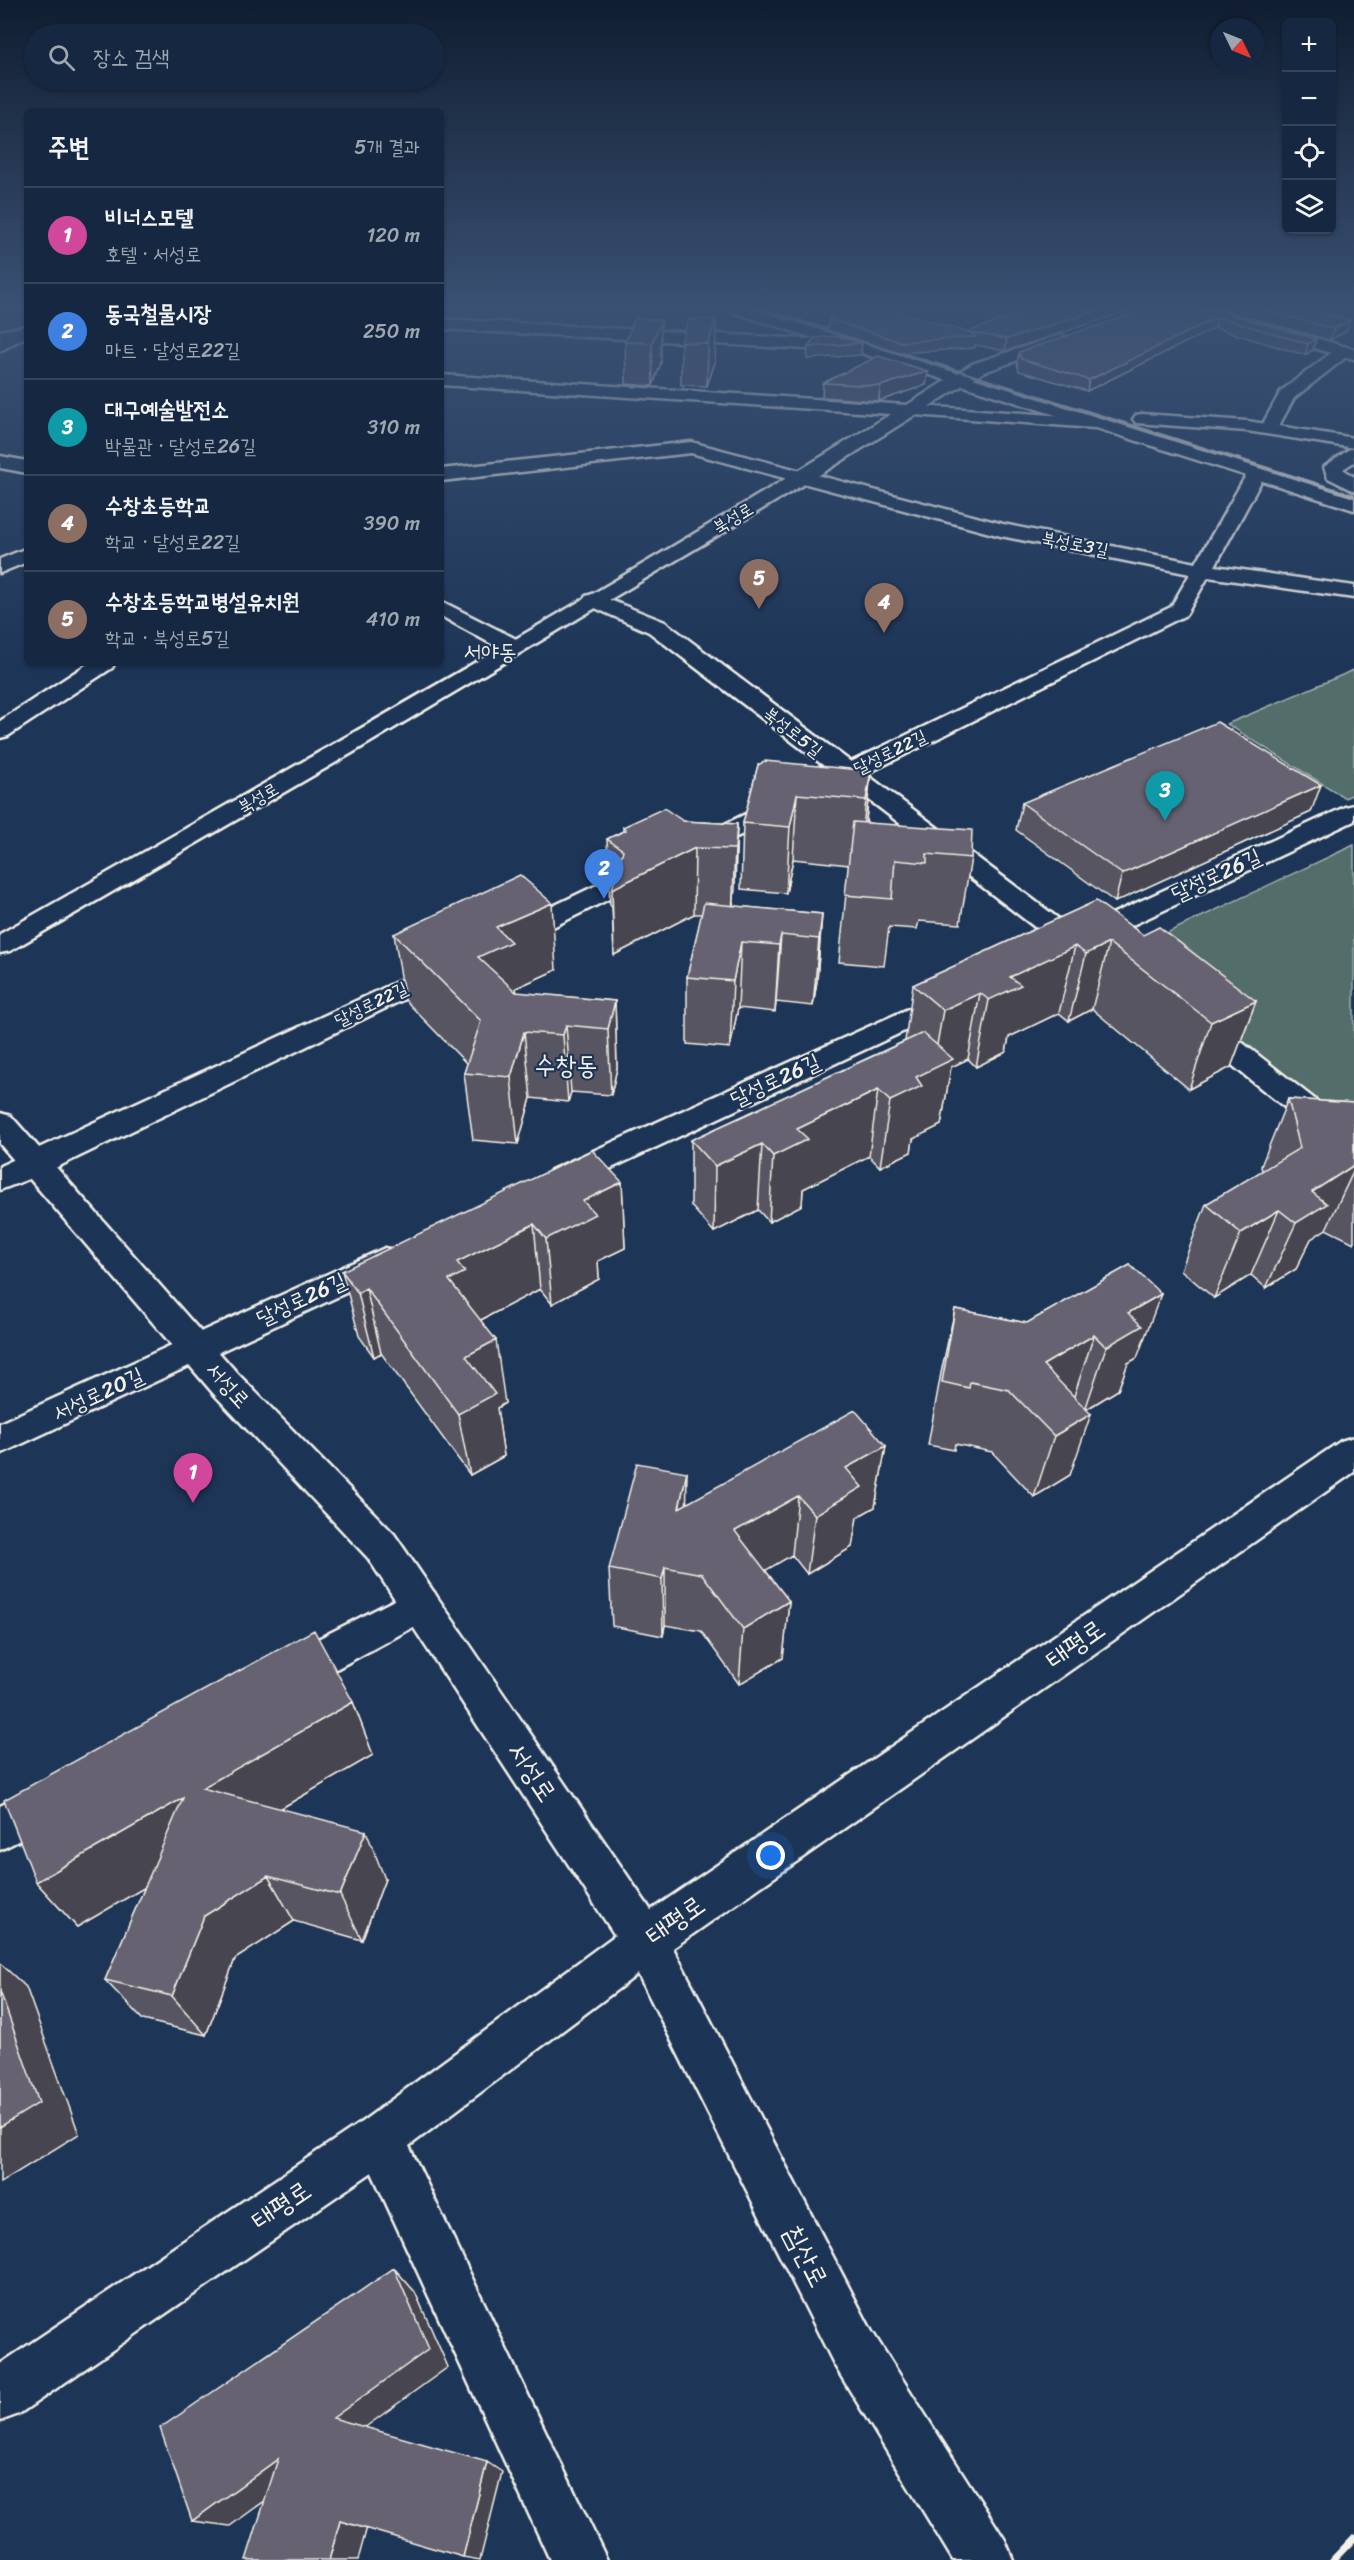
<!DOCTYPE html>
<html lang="ko">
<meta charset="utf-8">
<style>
body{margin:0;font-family:Sriracha,"Poor Story",sans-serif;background:#1f3048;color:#f1f3f6}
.controls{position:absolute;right:18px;top:18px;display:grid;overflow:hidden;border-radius:9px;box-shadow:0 2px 4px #0004}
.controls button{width:54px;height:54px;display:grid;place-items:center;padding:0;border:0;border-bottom:2px solid #35445a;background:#162841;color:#f1f3f6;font:30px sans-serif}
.compass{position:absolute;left:1210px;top:18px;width:54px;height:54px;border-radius:50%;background:#162841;box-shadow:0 2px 4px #0004;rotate:133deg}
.you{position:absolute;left:771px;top:1856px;width:21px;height:21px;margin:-15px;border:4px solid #fff;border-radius:50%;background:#1a73e8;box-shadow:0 0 0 9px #1a73e833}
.badge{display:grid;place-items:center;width:39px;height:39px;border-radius:50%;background:#8bbbb9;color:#fff;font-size:20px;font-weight:700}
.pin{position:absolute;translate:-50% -50px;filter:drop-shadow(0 2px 3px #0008)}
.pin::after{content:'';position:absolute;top:32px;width:21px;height:18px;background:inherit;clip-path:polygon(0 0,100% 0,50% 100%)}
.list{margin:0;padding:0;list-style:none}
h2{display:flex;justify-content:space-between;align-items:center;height:78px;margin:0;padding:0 24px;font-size:26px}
h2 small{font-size:20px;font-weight:400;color:#9ea6b1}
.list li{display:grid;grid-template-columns:39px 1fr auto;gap:18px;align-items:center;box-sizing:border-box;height:96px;padding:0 24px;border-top:2px solid #35445a}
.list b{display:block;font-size:22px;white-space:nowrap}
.list p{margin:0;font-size:20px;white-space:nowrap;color:#9ea6b1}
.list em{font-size:20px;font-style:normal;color:#9ea6b1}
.icon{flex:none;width:33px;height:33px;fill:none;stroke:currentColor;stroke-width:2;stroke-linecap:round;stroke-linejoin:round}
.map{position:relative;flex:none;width:1354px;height:2560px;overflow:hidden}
.search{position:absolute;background:#162841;box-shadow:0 2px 4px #0004;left:24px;top:24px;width:420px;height:66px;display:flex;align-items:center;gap:15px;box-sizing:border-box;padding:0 21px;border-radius:33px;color:#9ea6b1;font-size:22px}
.panel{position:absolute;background:#162841;box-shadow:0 2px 4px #0004;left:24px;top:108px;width:420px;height:558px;border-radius:9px}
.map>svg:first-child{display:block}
.green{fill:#536e6b;stroke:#a4b0aa;stroke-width:1.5}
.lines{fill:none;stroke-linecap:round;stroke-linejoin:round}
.minor-casing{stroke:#f4f1e8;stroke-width:5}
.tertiary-casing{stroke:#f4f1e8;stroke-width:5}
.secondary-casing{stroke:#f4f1e8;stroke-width:5}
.minor{fill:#1d3557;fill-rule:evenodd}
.tertiary{fill:#1d3557;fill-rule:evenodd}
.secondary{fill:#1d3557;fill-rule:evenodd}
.rail-far1{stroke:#f4f1e8;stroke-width:2}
.rail{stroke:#f4f1e8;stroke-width:7}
.wall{fill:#585462;stroke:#f4f1e8;stroke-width:1.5}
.shaded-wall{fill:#474550;stroke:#f4f1e8;stroke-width:1.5}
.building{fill:#666272;stroke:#f4f1e8;stroke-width:1.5}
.labels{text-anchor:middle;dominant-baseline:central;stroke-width:4.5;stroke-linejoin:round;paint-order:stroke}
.far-street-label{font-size:18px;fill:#f4f1e8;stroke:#1d3557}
.far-quarter-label{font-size:22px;fill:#f4f1e8;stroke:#1d3557}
.street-label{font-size:22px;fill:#f4f1e8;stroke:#1d3557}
.quarter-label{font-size:26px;fill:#f4f1e8;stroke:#1d3557}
.near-street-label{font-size:27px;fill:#f4f1e8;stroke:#1d3557}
</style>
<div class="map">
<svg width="1354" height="2560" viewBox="0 0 1354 2560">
<rect width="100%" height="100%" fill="#1d3557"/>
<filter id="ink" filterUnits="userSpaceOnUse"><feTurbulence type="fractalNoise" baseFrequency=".0167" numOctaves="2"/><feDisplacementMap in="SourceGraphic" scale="12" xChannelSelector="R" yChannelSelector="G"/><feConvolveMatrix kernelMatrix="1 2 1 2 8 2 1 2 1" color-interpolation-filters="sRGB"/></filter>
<g filter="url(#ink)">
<path class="green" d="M 1354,670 L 1354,794 L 1345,798 L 1227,724 Z
M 1354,845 L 1354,1132 L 1122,954 Z"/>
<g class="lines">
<defs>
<path id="minor" d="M 1190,310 L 1215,310 L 1354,349 L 1354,359 L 1346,357 L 1294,398 L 1275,433 L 1263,433 L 1260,429 L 1281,391 L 1331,353 L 1192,313 Z
M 441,319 L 806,339 L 838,335 L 846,340 L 838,345 L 806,349 L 441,329 Z
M 907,405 L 1094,418 L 1100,419 L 1103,423 L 1100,427 L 1094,428 L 901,414 L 898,410 L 901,406 Z
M 691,442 L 1003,524 L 1196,563 L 1249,470 L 1263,470 L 1265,474 L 1215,566 L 1354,586 L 1354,598 L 1208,577 L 1186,615 L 866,774 L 1075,931 L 1345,807 L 1354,805 L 1354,821 L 1092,944 L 1072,950 L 1062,948 L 847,783 L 706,852 L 697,855 L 688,852 L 684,847 L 688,842 L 832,772 L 649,632 L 586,604 L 583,600 L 586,596 L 593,594 L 600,596 L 665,622 L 851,762 L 1171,607 L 1190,574 L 1001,536 L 691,453 L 441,481 L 441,469 Z
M 1354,448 L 1354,462 L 1343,469 L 1354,477 L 1354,491 L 1328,478 L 1324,467 L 1348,450 Z
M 0,456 L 27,461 L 27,473 L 0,468 Z
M 27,548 L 27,562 L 0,573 L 0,559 Z
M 441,601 L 522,642 L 525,647 L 522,652 L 514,654 L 506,652 L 441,616 Z
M 89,663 L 115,663 L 112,668 L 8,736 L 0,738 L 0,721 Z
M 650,861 L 659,864 L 663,869 L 659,874 L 523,942 L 513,944 L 503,942 L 500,936 L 503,930 L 641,864 Z
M 442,961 L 452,964 L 456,970 L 452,976 L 47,1172 L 0,1190 L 0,1166 Z
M 948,991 L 958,994 L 962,1000 L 958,1006 L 573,1186 L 562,1189 L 551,1186 L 546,1178 L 551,1170 Z
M 1202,1017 L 1212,1019 L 1354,1130 L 1354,1157 L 1343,1154 L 1192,1033 L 1188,1026 L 1192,1019 Z
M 385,1248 L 397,1251 L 401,1260 L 397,1269 L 0,1454 L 0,1423 Z
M 420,1587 L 434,1592 L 439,1604 L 434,1616 L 301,1688 L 287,1694 L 273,1688 L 267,1675 L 273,1662 Z
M 51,1781 L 66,1787 L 72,1802 L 66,1817 L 0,1850 L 0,1806 Z
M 380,2114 L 397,2121 L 607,2560 L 550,2560 L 356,2138 L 363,2121 Z"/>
<path id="tertiary" d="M 23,326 L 27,327 L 27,336 L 0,351 L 0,339 Z
M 1061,335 L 1067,337 L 1069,340 L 1067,343 L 984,372 L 821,474 L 352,753 L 10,951 L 0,953 L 0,934 C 299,764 599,595 891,414 L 441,385 L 441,375 L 907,405 L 972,364 Z
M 1142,414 L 1247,421 L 1354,438 L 1354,448 L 1247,431 L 1136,423 L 1133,419 L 1136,415 Z
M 0,1113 L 11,1116 L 237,1373 L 394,1534 L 661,1925 L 667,1941 L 661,1957 L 645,1963 L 629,1957 L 368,1558 L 213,1393 L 0,1144 Z"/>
<path id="secondary" d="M 733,310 L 756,310 L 1354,498 L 1354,510 L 735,313 Z
M 27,326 L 27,336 L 0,341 L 0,331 Z
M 1354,1437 L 1354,1472 L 673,1948 L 871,2330 L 1005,2540 L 1013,2560 L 953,2560 L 835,2366 L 638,1974 L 397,2155 L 19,2414 L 0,2421 L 0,2364 L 363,2121 L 629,1925 L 1341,1441 Z"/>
</defs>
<use href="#minor" class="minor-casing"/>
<use href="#tertiary" class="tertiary-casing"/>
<use href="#secondary" class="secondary-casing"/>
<use href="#minor" class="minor"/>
<use href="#tertiary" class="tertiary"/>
<use href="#secondary" class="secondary"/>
<path class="rail-far1" d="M 767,310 L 844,334
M 887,348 L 1354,495"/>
<path class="rail" d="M 1333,2560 L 1354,2538"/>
</g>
<path class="wall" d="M 1032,310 L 1130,310 L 1005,351 L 975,345 L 975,348 L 900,353 L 828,330 L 829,319 L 967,332 Z
M 1213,310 L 1316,339 L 1313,350 L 1305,355 L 1215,328 L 1087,391 L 1019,371 L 1017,363 L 1019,352 Z
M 1222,310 L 1314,310 L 1350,320 L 1346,331 L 1330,340 Z
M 661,320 L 661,362 L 653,386 L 626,384 L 625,342 Z
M 716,320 L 715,362 L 707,386 L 681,385 L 681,342 Z
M 862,343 L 861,355 L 807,359 L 808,347 Z
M 928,371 L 926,385 L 879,401 L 822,397 L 823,383 Z
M 758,765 L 871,771 L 866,822 L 971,858 L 960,924 L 919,921 L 917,929 L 889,927 L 884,966 L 839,962 L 849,865 L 793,859 L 786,893 L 741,889 L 743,823 Z
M 1022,803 L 1311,812 L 1115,902 L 1016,830 Z
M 683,821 L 737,824 L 733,906 L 822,914 L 817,981 L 813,1006 L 776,1002 L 775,1012 L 738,1008 L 730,1048 L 687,1044 L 687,977 L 702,914 L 694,914 L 614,955 L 612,907 L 610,905 L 607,839 L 623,831 L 623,827 Z
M 1096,901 L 1143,935 L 1256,1001 L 1231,1067 L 1189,1089 L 1092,1009 L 1069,1021 L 1059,1013 L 1009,1037 L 1006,1052 L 976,1067 L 968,1059 L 951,1067 L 941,1125 L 913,1139 L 911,1152 L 880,1167 L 869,1156 L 803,1189 L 802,1205 L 769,1222 L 758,1210 L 714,1232 L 691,1206 L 691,1140 L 905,1041 L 913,985 Z
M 394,934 L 556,970 L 516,988 L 517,993 L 615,1001 L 617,1068 L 611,1095 L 571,1092 L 568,1102 L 531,1098 L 518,1144 L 473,1140 L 464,1073 L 467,1064 L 405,1000 Z
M 1288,1099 L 1354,1103 L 1354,1243 L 1326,1229 L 1311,1239 L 1296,1269 L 1266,1288 L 1251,1275 L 1214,1298 L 1181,1270 L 1206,1204 L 1262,1171 L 1261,1166 Z
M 622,1182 L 625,1248 L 598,1261 L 599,1279 L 552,1304 L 540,1289 L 481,1320 L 505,1403 L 497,1408 L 504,1456 L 470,1475 L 381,1353 L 374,1357 L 359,1336 L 342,1271 Z
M 1130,1265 L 1137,1358 L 1128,1363 L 1118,1390 L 1087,1409 L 1070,1475 L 1034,1497 L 992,1452 L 955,1444 L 954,1450 L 928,1445 L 941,1373 L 955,1309 L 1027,1323 Z
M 886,1446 L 875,1507 L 857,1517 L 852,1547 L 807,1574 L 792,1555 L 765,1570 L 789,1601 L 783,1658 L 739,1684 L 701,1631 L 665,1625 L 663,1636 L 612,1626 L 609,1569 L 687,1503 Z
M 353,1702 L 373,1755 L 280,1809 L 385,1879 L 362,1940 L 294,1921 L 235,1959 L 206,2035 L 143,2020 L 105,1980 L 145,1887 L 77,1927 L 36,1882 Z"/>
<path class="shaded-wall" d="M 1098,310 L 1130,310 L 1005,351 L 1007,339 Z
M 1218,317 L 1215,328 L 1087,391 L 1089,380 Z
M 661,320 L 661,362 L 653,386 L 652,343 Z
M 716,320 L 715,362 L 707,386 L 708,344 Z
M 1350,320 L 1346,331 L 1330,340 L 1334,329 Z
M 1316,339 L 1313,350 L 1305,355 L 1308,344 Z
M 928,371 L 926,385 L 879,401 L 880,386 Z
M 871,771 L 864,837 L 859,866 L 866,800 Z
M 1321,785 L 1311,812 L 1115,902 L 1122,874 Z
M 797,794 L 793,859 L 786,893 L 790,827 Z
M 737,824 L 735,890 L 732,916 L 735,849 Z
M 695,848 L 694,914 L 614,955 L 612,889 Z
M 552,903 L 556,970 L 516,988 L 518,1008 L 478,957 L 496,927 Z
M 822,914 L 817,981 L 813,1006 L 819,939 Z
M 781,935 L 776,1002 L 775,1012 L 779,945 Z
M 741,942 L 738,1008 L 730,1048 L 733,981 Z
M 1109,943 L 1092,1009 L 1069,1021 L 1086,954 Z
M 1075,946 L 1059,1013 L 1009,1037 L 1006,1052 L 976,1067 L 989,1000 L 1010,977 Z
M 980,993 L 968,1059 L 951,1067 L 941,1125 L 913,1139 L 911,1152 L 880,1167 L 890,1101 L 916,1077 L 933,1068 L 943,1010 Z
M 615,1001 L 617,1068 L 611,1095 L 608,1029 Z
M 1256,1001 L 1231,1067 L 1189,1089 L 1211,1022 Z
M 566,1025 L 571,1092 L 568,1102 L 563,1035 Z
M 524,1032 L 531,1098 L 518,1144 L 511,1077 Z
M 878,1090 L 869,1156 L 803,1189 L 802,1205 L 769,1222 L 773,1156 L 797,1129 Z
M 762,1144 L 758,1210 L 714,1232 L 715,1166 Z
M 1354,1165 L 1354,1170 L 1326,1229 L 1311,1239 L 1296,1269 L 1266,1288 L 1296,1223 L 1312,1192 Z
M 622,1182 L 625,1248 L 598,1261 L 599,1279 L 552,1304 L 546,1239 L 583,1201 Z
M 1279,1210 L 1251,1275 L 1214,1298 L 1241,1233 Z
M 534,1224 L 540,1289 L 473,1324 L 449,1280 L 457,1262 Z
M 366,1288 L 381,1353 L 374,1357 L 358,1293 Z
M 1161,1294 L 1137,1358 L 1128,1363 L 1118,1390 L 1085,1410 L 1106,1347 L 1128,1313 Z
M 1094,1335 L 1073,1399 L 1043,1365 Z
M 496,1340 L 505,1403 L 497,1408 L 504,1456 L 470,1475 L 458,1414 L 466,1356 Z
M 1091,1414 L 1070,1475 L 1034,1497 L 1054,1436 Z
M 886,1446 L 875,1507 L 857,1517 L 852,1547 L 807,1574 L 815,1515 L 846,1468 Z
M 687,1472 L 686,1532 L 679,1508 Z
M 798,1496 L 792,1555 L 732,1590 L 735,1531 Z
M 665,1567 L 665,1625 L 663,1636 L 662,1579 Z
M 789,1601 L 783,1658 L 739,1684 L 743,1629 Z
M 353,1702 L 373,1755 L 231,1837 L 202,1788 Z
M 183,1798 L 214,1847 L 77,1927 L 36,1882 Z
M 366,1831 L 385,1879 L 362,1940 L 340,1895 Z
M 268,1876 L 294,1921 L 235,1959 L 206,2035 L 172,1996 L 204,1916 Z
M 0,1963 L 26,1987 L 79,2134 L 0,2183 Z
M 394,2268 L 415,2292 L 448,2367 L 360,2431 L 333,2418 Z
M 278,2459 L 309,2469 L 230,2526 L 192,2521 Z
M 487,2462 L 502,2472 L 480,2560 L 463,2557 Z
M 340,2521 L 367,2527 L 358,2560 L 329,2560 Z"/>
<path class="building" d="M 836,310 L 892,310 L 967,332 L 1032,310 L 1098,310 L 1007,339 L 969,332 L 976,337 L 901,342 L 829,319 Z
M 1144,310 L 1213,310 L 1316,339 L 1308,344 L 1218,317 L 1089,380 L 1021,359 L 1019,352 Z
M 1264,310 L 1314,310 L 1350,320 L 1334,329 Z
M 635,318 L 661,320 L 652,343 L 625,342 Z
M 689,319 L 716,320 L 708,344 L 681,342 Z
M 837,336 L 862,343 L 808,347 L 814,338 Z
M 878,356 L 928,371 L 880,386 L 823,383 Z
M 1217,722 L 1321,785 L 1122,874 L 1022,803 Z
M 765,761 L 871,771 L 866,800 L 797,794 L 790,827 L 743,823 L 758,765 Z
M 664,808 L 683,821 L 737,824 L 735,849 L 695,848 L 612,889 L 623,850 L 607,839 L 626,830 L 623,827 Z
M 853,822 L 972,830 L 971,858 L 927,854 L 927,863 L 895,860 L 892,899 L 845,895 Z
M 520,875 L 552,903 L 496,927 L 511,942 L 478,957 L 516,992 L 615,1001 L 608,1029 L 566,1025 L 563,1035 L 524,1032 L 511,1077 L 464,1073 L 481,1021 L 394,934 Z
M 1096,901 L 1143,935 L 1159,927 L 1256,1001 L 1211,1022 L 1109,943 L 1086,954 L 1075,946 L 1010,977 L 1021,985 L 989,1000 L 980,993 L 943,1010 L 913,985 Z
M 704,903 L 822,914 L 819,939 L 781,935 L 779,945 L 741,942 L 733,981 L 687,977 Z
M 923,1033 L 953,1059 L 916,1077 L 922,1086 L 890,1101 L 878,1090 L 797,1129 L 808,1139 L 773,1156 L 762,1144 L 715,1166 L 691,1140 Z
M 1288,1099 L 1354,1103 L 1354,1165 L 1312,1192 L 1327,1204 L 1296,1223 L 1279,1210 L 1241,1233 L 1206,1204 L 1300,1148 Z
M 592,1150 L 622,1182 L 583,1201 L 595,1214 L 546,1239 L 534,1224 L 457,1262 L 465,1272 L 449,1280 L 496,1340 L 466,1356 L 495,1394 L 458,1414 L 366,1288 L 358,1293 L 342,1271 Z
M 1130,1265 L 1161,1294 L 1128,1313 L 1142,1326 L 1106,1347 L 1094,1335 L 1043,1365 L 1091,1414 L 1054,1436 L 1009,1390 L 970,1382 L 969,1388 L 942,1382 L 955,1309 L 1027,1323 Z
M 855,1410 L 886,1446 L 846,1468 L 862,1487 L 815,1515 L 798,1496 L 735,1531 L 789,1601 L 743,1629 L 702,1574 L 665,1567 L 662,1579 L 609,1569 L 637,1463 L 687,1472 L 679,1508 Z
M 314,1630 L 353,1702 L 202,1788 L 366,1831 L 340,1895 L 268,1876 L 204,1916 L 172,1996 L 105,1980 L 183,1798 L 36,1882 L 4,1800 Z
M 0,1991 L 39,2103 L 0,2127 Z
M 394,2268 L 429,2349 L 333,2418 L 487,2462 L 463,2557 L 340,2521 L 329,2560 L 246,2560 L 278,2459 L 192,2521 L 160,2428 Z"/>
</g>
<linearGradient id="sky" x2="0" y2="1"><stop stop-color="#101d30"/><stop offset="0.46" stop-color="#3a5174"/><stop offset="1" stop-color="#3a5174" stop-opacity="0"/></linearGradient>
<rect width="1354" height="668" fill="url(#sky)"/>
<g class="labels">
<g class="far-street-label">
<text transform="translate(733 518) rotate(-31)">북성로</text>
<text transform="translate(1075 544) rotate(11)">북성로3길</text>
<text transform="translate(793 732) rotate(38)">북성로5길</text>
<text transform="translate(890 752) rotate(-26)">달성로22길</text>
<text transform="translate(258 798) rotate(-30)">북성로</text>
<text transform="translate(371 1004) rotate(-26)">달성로22길</text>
</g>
<g class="far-quarter-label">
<text x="490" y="651">서야동</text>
</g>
<g class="street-label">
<text transform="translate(1216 875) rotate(-25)">달성로26길</text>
<text transform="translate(775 1080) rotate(-25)">달성로26길</text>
<text transform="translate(301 1299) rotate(-25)">달성로26길</text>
<text transform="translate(228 1385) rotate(48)">서성로</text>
<text transform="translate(98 1394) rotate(-25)">서성로20길</text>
</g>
<g class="quarter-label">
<text x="566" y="1065">수창동</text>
</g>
<g class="near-street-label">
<text transform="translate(1075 1644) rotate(-35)">태평로</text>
<text transform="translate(532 1772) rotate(56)">서성로</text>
<text transform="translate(675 1920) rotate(-35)">태평로</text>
<text transform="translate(281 2205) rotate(-34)">태평로</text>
<text transform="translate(806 2256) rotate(63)">침산로</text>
</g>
</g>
</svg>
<div class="controls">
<button>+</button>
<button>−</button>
<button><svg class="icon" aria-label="locate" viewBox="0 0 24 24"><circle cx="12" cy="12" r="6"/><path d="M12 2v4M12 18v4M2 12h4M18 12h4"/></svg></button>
<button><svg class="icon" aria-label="layers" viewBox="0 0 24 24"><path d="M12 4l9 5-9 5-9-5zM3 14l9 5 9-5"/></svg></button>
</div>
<svg class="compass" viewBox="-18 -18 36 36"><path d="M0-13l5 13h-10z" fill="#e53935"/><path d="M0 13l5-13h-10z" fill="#9ea6b1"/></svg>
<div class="you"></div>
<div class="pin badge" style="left:193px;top:1503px;background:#d1479c">1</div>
<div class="pin badge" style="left:604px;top:899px;background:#3f7fe0">2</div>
<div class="pin badge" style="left:1165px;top:821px;background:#0f9aa8">3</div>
<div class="pin badge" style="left:884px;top:633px;background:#8d6e63">4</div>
<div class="pin badge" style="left:759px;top:609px;background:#8d6e63">5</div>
<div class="search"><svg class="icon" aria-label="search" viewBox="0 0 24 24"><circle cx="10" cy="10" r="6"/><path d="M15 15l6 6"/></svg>장소 검색</div>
<section class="panel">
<h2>주변<small>5개 결과</small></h2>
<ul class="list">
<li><span class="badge" style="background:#d1479c">1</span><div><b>비너스모텔</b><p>호텔 · 서성로</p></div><em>120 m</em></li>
<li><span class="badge" style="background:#3f7fe0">2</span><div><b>동국철물시장</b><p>마트 · 달성로22길</p></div><em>250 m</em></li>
<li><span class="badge" style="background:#0f9aa8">3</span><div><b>대구예술발전소</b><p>박물관 · 달성로26길</p></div><em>310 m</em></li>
<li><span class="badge" style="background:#8d6e63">4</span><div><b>수창초등학교</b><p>학교 · 달성로22길</p></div><em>390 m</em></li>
<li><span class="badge" style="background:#8d6e63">5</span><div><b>수창초등학교병설유치원</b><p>학교 · 북성로5길</p></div><em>410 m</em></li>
</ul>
</section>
</div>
